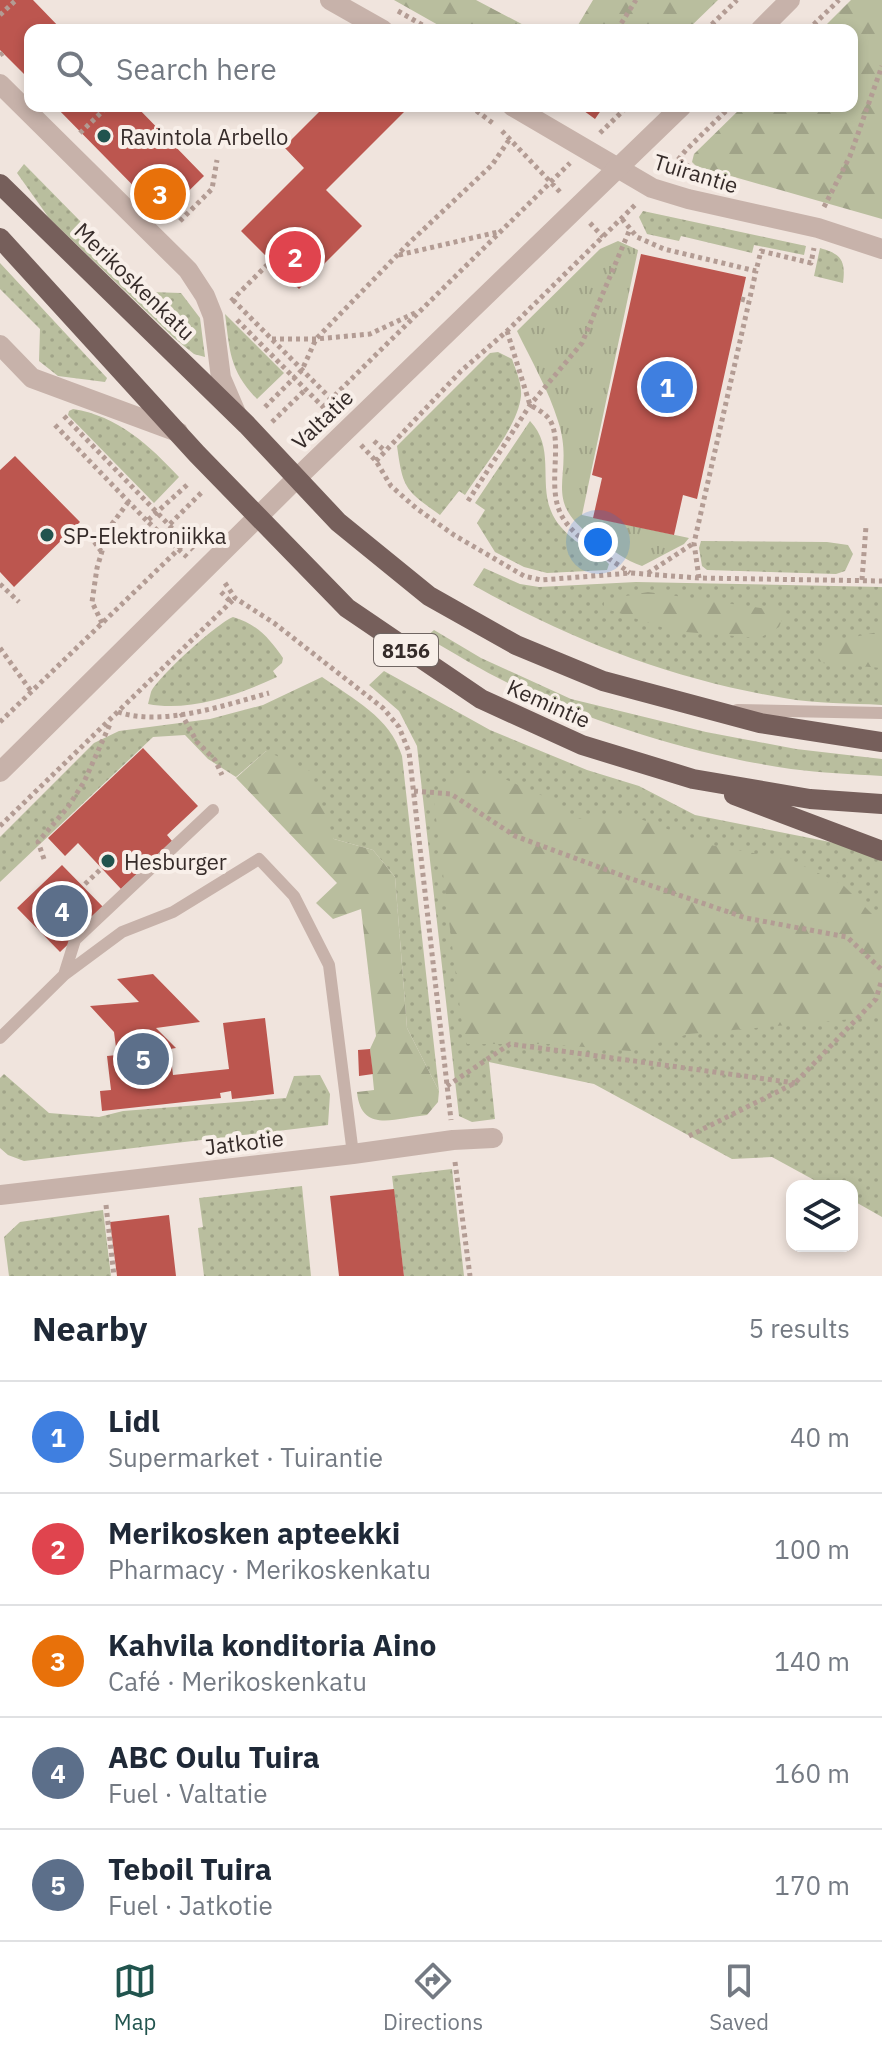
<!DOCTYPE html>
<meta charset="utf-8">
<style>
body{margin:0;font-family:"IBM Plex Sans",sans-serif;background:#f6f6f7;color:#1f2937}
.controls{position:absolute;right:24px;bottom:24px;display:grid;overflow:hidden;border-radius:16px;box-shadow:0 4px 12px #0003}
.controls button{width:72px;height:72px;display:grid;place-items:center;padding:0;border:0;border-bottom:2px solid #e0e1e3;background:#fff;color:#1f2937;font:40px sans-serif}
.you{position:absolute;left:598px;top:542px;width:28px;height:28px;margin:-20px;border:6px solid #fff;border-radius:50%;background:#1a73e8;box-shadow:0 0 0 12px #1a73e833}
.badge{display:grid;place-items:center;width:52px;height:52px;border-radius:50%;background:#21544e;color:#fff;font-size:26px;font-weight:700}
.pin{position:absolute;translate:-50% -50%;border:4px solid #fff;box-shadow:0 2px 8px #0006}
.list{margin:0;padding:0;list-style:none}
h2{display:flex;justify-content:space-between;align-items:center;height:104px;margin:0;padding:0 32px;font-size:34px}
h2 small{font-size:26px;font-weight:400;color:#747a83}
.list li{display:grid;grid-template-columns:52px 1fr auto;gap:24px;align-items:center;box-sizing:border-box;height:112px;padding:0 32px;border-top:2px solid #e0e1e3}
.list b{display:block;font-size:30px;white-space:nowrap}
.list p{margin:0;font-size:26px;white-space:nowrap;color:#747a83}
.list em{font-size:26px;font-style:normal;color:#747a83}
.icon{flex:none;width:44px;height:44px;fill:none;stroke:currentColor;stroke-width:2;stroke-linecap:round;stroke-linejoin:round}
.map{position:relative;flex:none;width:882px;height:1276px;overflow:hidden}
.search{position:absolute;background:#fff;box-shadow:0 4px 12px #0003;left:24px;right:24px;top:24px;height:88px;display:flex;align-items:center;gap:20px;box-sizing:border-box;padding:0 28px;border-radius:16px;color:#747a83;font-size:30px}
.sheet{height:664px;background:#fff}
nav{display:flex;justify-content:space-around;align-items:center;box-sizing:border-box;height:112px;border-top:2px solid #e0e1e3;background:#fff;font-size:22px;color:#747a83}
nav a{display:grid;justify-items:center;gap:4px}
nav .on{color:#21544e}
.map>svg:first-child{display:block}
.grass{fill:url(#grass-dots)}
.forest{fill:url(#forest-firs)}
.park{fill:url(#park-tufts)}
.building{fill:#bc564f}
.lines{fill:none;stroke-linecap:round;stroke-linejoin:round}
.path{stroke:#b39c94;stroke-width:5;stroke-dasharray:4 4;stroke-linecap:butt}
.service{stroke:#c7b2aa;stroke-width:12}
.minor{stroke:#c7b2aa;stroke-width:20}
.tertiary{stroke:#c7b2aa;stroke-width:20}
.primary{stroke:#765f5b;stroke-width:20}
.poi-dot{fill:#21544e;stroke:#f8efe9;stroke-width:3}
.labels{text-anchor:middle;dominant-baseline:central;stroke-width:8;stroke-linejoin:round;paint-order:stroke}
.shield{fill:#f8efe9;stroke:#706663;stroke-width:2}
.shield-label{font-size:20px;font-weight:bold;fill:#352b29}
.poi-label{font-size:22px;fill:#352b29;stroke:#f8efe9;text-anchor:start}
.street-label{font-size:22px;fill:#352b29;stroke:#f8efe9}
</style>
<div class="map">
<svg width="882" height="1276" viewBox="0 0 882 1276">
<defs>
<pattern id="grass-dots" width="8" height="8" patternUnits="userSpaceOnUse" patternTransform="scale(2)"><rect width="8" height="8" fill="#b9be9e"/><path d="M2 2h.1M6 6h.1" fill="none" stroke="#a0a388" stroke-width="1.8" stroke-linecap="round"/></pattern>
<pattern id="forest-firs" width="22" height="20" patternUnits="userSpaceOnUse" patternTransform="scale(2)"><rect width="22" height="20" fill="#b9be9e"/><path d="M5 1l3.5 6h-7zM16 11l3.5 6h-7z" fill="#a0a388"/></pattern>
<pattern id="park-tufts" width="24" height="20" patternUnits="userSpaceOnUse" patternTransform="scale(2)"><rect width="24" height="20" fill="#b9be9e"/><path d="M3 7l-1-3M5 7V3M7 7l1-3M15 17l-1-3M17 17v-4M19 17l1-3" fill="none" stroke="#a0a388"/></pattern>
</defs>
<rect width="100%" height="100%" fill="#f0e4dd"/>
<path class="grass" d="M 24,164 L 150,292 L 181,293 L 200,318 L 205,357 L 194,354 L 174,338 L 49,218 L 17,173 Z
M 643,211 L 806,246 L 804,255 L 754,245 L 752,253 L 681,236 L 679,241 L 647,234 L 639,217 Z
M 820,248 C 841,254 846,260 843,283 L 814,276 Z
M 0,263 L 107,378 L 105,382 L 58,376 L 39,361 L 40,329 L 0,289 Z
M 225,314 L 284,373 L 257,399 C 229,370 230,351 225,314 Z
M 498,352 L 512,359 C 516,371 522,383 521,396 C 518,427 482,468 465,495 L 459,491 L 440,515 C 405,490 403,489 397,446 L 490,353 Z
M 73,409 C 118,416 149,445 179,477 L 154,503 L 68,415 L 69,411 Z
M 530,421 C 555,447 539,481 551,511 C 560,534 587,549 606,561 L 609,564 L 607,570 L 547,573 L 524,567 L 495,552 L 477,523 L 485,510 L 475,503 Z
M 701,541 L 827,542 L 848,545 L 853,554 L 845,571 L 836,574 L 707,570 L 702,566 L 699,548 Z
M 484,568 L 520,584 L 539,587 L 636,582 L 882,587 L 882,705 C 850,703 816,704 784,698 C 674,680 570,640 473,585 Z
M 233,617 C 257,624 269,638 283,658 L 282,663 L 273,671 L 277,677 C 239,695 189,712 148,704 C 149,700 150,696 151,692 C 159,676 216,624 233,617 Z
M 434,630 L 481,658 L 571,699 L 706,732 L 796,749 L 882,759 L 882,776 C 852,774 821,773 791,769 C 702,756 610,728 528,692 C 492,677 459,656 426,637 Z
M 384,671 L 490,730 L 587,770 L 639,786 L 695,815 L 840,844 L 882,861 L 882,1217 L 852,1200 L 852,1186 L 825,1186 L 772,1157 L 732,1159 L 594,1084 L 489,1062 L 495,1119 L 472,1122 L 459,1116 L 417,746 L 399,711 L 369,685 Z
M 322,677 C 353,699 390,717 402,756 L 439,1091 L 407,1028 L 395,877 L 373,850 L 334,839 L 266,751 L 236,777 L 208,759 L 185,735 L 153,737 L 0,882 L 0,837 L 94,743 L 119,731 L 210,719 L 263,705 Z
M 4,1074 L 49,1113 L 99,1117 L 123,1111 L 286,1098 L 294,1076 L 320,1075 L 330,1094 L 328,1125 L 24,1161 L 8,1155 L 0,1148 L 0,1078 Z
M 452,1169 L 464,1276 L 404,1276 L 392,1176 Z
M 302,1186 L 311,1276 L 204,1276 L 198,1228 L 203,1227 L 199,1198 Z
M 103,1210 L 111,1276 L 9,1276 L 4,1237 L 20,1222 Z"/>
<path class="forest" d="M 394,0 L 476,0 L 533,30 L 447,30 Z
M 593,0 L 718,0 L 687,30 L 620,30 L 608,24 L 605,30 L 575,30 Z
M 851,0 L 882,0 L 882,219 L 696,166 L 692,162 L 694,154 L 743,106 L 852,106 L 852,30 L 821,30 Z
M 648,592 L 782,611 L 782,620 L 779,627 L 760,638 L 673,631 L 604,608 L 604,600 Z
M 882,631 L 882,668 L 822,663 L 817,655 L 823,644 Z
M 266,751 L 310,771 L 334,839 L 373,850 L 395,877 L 407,1028 L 439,1091 L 438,1102 L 427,1115 C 395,1118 361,1134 357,1092 L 374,1090 L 370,1049 L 376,1036 L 361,909 L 333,919 L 316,903 L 337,883 L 236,778 Z
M 461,772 L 507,780 L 548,798 L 572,820 L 606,814 L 643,820 L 710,845 L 791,860 L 843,885 L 880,922 L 882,1006 L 875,1017 L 689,1034 L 630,1051 L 549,1044 L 467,1044 L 462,1024 L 434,802 L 438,793 Z"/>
<path class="park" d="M 618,241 L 638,250 L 582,515 L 689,538 L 684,544 L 642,566 C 626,561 613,550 599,541 C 536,500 577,478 558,421 C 549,391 531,360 517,331 L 600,249 Z"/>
<path class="building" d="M 0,0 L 33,0 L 62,30 L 30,30 L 30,80 L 0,50 Z
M 55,106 L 136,106 L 204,176 L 163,216 Z
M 325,106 L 410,106 L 326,190 L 362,226 L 299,289 L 241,231 L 304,168 L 284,147 Z
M 582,106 L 604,106 L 595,119 L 580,108 Z
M 641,254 L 746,277 L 697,499 L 683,495 L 674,535 L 593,518 L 602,478 L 592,475 Z
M 15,456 L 80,522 L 14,587 L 0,572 L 0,470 Z
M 143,748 L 198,806 L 167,835 L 172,841 L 121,889 L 78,843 L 65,856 L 48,838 Z
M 62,865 L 105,909 L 60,952 L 17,908 Z
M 153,974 L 200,1022 L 156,1028 L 176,1048 L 170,1049 L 173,1075 L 229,1069 L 223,1023 L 265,1018 L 274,1094 L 232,1099 L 231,1091 L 220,1093 L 221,1098 L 102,1111 L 100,1091 L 111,1090 L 107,1056 L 117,1055 L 114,1032 L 90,1006 L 139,1002 L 117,979 Z
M 370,1049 L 373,1074 L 359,1076 L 358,1050 Z
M 394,1189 L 404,1276 L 339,1276 L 330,1196 Z
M 169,1215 L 176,1276 L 117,1276 L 110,1222 Z"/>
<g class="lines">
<path class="path" d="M 398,11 L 431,30
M 0,15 L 16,0
M 617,30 L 636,0
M 706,30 L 737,0
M 808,30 L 839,0
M 0,55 L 3,53
M 470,106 L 494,124
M 502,131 L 561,193
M 80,133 L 108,106
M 600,133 L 628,106
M 680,160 L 702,176
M 668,172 L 686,150 L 731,106
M 824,207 L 850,156 L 882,66
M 622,219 L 637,237 L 664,249 L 756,271 L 761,251 L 811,263 L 814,248
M 180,221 L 212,189 L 217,160
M 590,223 L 603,237
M 399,255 L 498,232
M 741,299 L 749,301
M 233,300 L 338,406
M 231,301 L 271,261
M 237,320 L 331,415
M 507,331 L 530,405 C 537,409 545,413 550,420 C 564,445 545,489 563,518 C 577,541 608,557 630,573
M 272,339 L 316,339 L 370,334 L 417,312
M 265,407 L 302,370 L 316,339 L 409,243 L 492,165 L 511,137
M 323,407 L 570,163
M 64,416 L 193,550
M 272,422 L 305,390
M 55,425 L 147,521
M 374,441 L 385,451
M 361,445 L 376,461 L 391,486 L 416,508 L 454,535 L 524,576 L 541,580 L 631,573 L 699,578 L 882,581
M 376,461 L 461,371 L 507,331 L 636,204
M 187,485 L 147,521 L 187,557
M 468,501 L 530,405 L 582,343 L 630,229
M 170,524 L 203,491
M 85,529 L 101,551
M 648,573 L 694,543
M 699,578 L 694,543 L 756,271
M 862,580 L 866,526
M 225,583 L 235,598 L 274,623 L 383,708 L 399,727 L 409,752 L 451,1120
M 0,584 L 19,602
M 221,592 L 231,602
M 102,623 L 92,602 L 97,568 L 109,528 L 129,501
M 0,648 L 31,691
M 118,712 C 163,727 225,705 269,693
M 181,713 L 197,742 L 215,760 L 222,775
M 0,722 L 186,542
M 414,791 L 451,794 L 515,836 L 626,877 L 746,918 L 847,937 L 882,970
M 0,826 L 235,598
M 44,859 L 38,842 L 68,807 L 84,782 L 111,722
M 85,884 L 102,868
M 447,1086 L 510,1044 L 795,1083
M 689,1136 L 795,1083 L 876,999 L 882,979
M 455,1162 L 470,1276
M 106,1205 L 114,1276"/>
<path class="service" d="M 737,710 L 882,713
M 64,975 L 75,940 L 213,810
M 0,1038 L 64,975 L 122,932 L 173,912 L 259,859 L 294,896 L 329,965 L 353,1154"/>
<path class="minor" d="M 330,0 L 383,30
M 0,84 L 188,270 L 205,296 L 213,316 L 221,378 L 236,413
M 512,106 L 652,188 L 688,199 L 818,228 L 882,249
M 0,345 L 32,378 L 178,432
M 0,1195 L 353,1154 L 453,1140 L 493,1138"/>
<path class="tertiary" d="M 760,30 L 790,0
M 0,772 L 297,478 L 682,106"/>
<path class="primary" d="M 0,184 L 247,425 L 338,522 L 429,596 L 516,645 L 603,681 L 760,723 L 882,742
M 0,238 L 197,454 L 347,608 L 481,699 L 582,745 L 693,779 L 810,799 L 882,804
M 734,795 L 882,851"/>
</g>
<g class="poi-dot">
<circle cx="104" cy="136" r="8"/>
<circle cx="47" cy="535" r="8"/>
<circle cx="108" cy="861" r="8"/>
</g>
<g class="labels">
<rect class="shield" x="374" y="634" width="64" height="32" rx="6"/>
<g class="shield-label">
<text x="406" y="650">8156</text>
</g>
<g class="poi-label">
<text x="120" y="136">Ravintola Arbello</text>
<text x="63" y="535">SP-Elektroniikka</text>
<text x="124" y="861">Hesburger</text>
</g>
<g class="street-label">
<text transform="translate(696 173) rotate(17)">Tuirantie</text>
<text transform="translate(135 281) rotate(44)">Merikoskenkatu</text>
<text transform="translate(322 419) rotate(-44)">Valtatie</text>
<text transform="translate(549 703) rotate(24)">Kemintie</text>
<text transform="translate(244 1142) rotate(-7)">Jatkotie</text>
</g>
</g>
</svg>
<div class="controls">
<button><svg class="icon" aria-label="layers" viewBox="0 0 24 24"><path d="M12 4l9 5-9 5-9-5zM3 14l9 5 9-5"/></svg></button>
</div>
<div class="you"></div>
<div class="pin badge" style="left:667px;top:387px;background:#3f7fe0">1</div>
<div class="pin badge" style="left:295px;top:257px;background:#e0444e">2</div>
<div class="pin badge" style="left:160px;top:194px;background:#e8710a">3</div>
<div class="pin badge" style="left:62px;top:911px;background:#5c6f8a">4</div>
<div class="pin badge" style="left:143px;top:1059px;background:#5c6f8a">5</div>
<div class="search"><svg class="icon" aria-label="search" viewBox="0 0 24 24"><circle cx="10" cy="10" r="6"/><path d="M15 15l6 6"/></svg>Search here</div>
</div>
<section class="sheet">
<h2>Nearby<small>5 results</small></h2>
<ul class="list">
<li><span class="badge" style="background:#3f7fe0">1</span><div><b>Lidl</b><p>Supermarket · Tuirantie</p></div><em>40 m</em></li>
<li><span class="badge" style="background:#e0444e">2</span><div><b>Merikosken apteekki</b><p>Pharmacy · Merikoskenkatu</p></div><em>100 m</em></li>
<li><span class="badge" style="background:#e8710a">3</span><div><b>Kahvila konditoria Aino</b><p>Café · Merikoskenkatu</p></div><em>140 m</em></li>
<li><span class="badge" style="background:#5c6f8a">4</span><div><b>ABC Oulu Tuira</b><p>Fuel · Valtatie</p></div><em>160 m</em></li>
<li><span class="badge" style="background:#5c6f8a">5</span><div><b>Teboil Tuira</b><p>Fuel · Jatkotie</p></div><em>170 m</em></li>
</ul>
</section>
<nav>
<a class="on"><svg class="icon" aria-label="map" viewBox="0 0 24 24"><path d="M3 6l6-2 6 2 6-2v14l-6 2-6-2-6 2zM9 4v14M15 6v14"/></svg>Map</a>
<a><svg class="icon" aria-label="directions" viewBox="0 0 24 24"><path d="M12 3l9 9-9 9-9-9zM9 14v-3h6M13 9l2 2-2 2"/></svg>Directions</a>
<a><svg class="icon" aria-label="saved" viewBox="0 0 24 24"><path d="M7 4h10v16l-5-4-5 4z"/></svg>Saved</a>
</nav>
